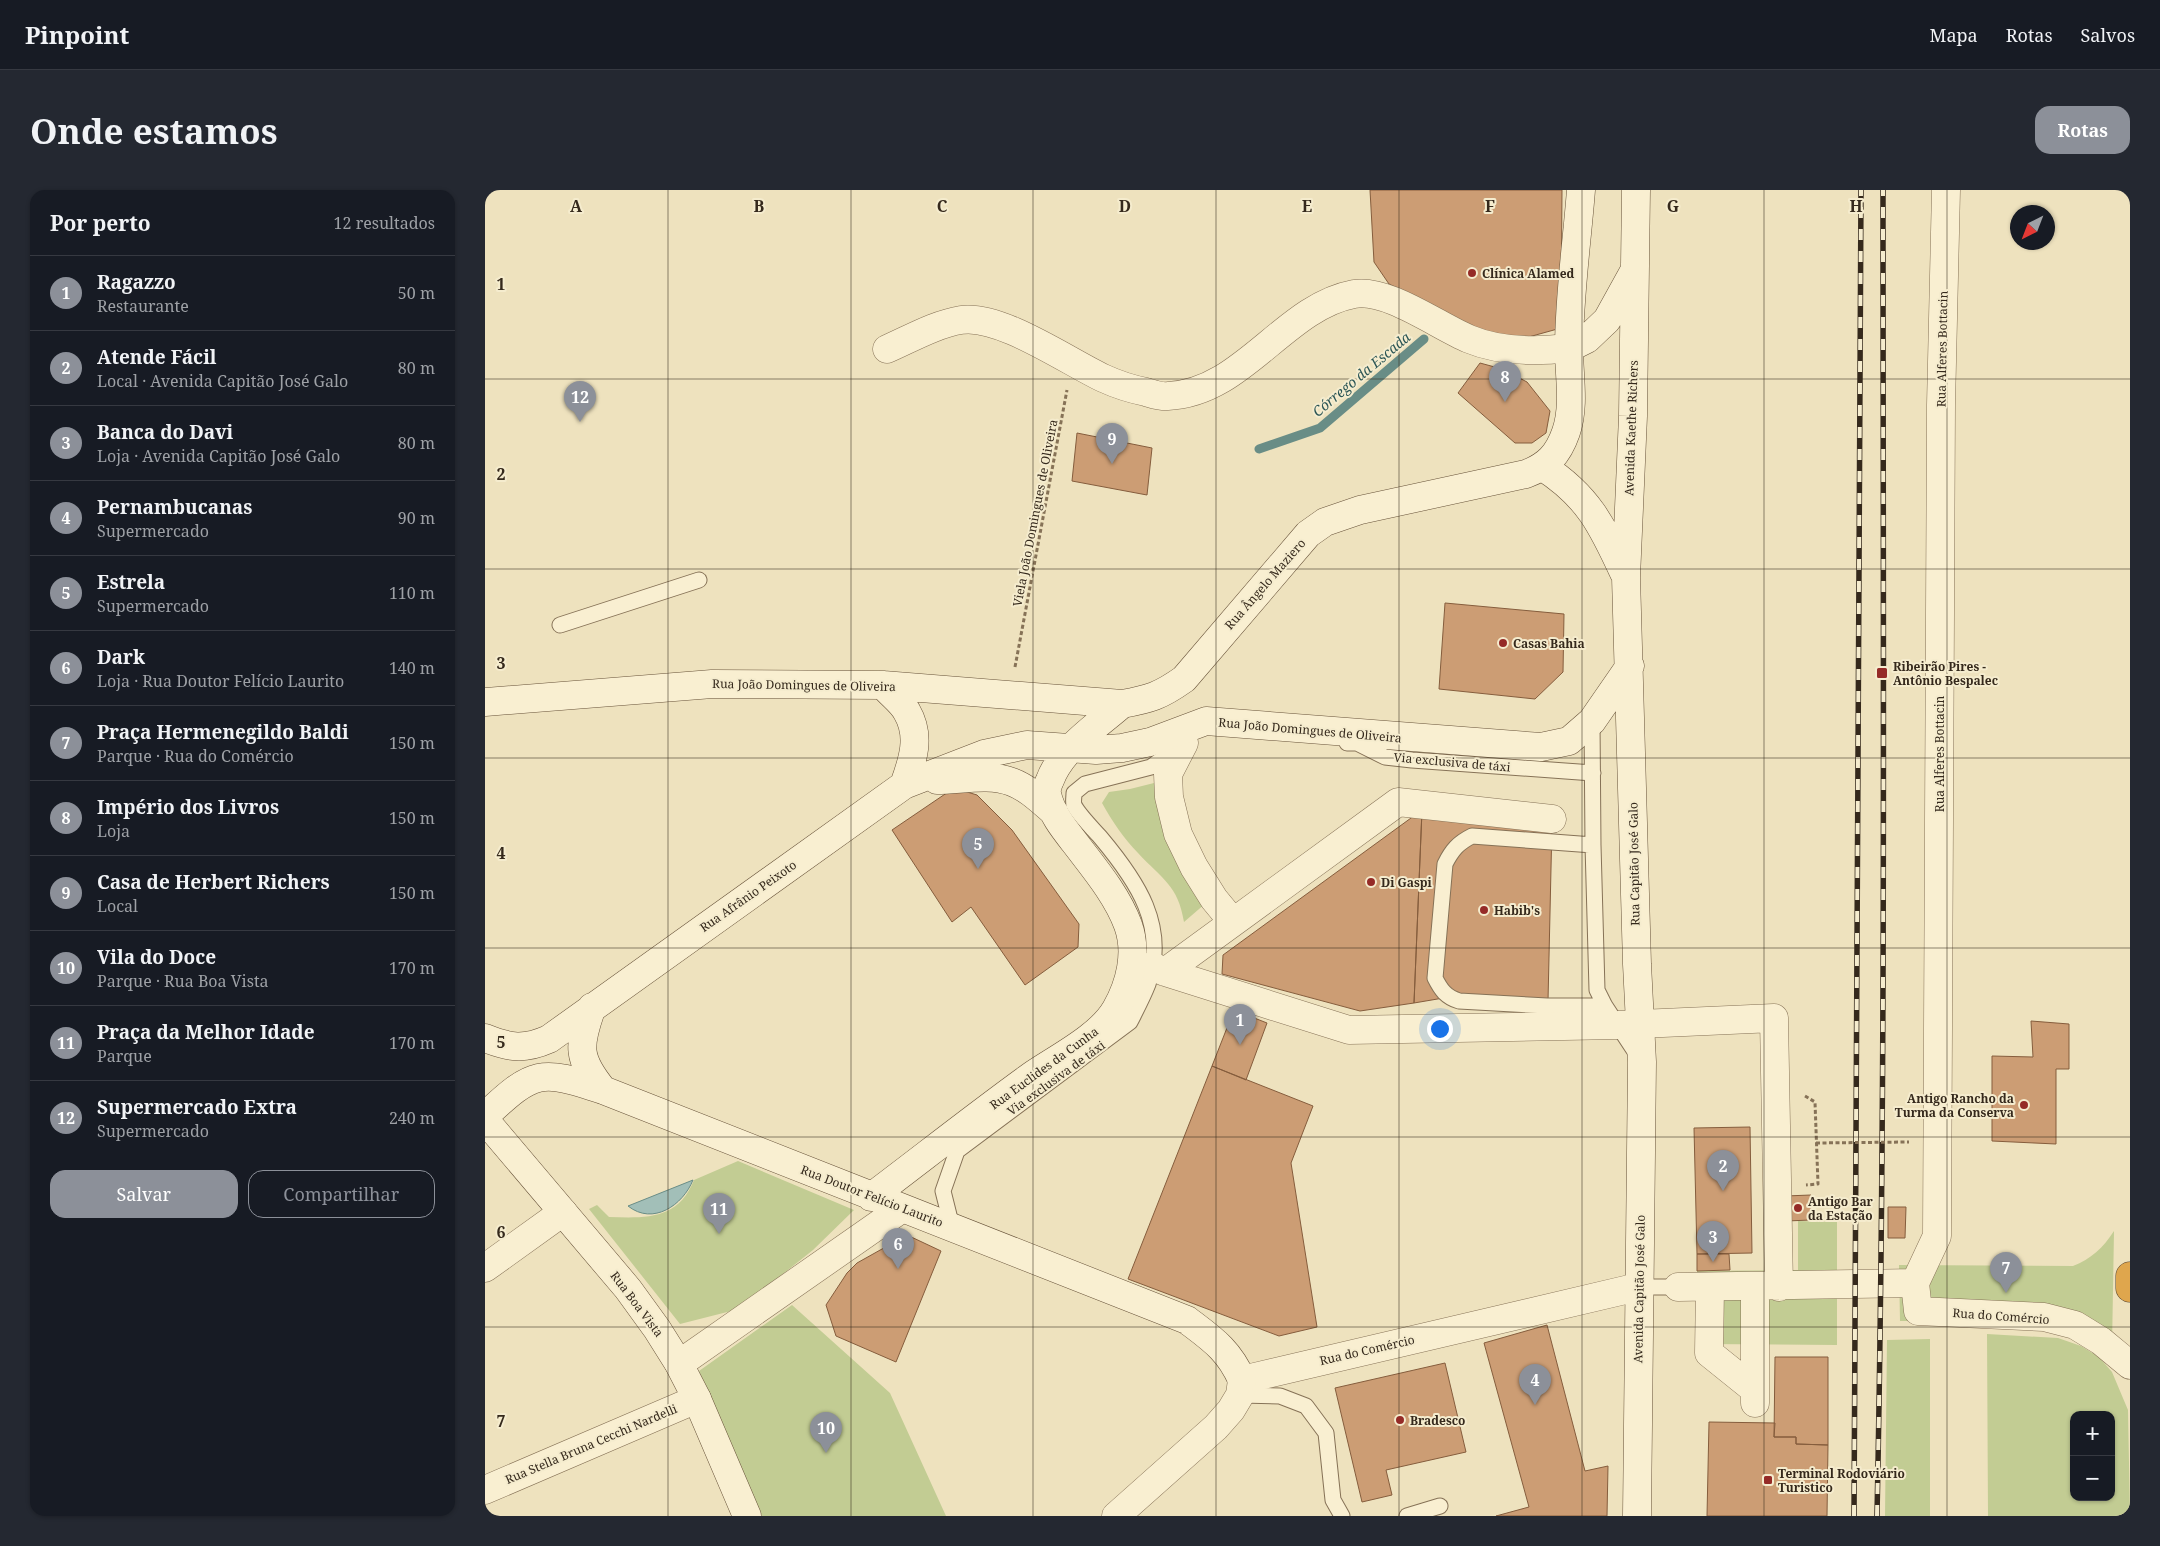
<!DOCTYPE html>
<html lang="pt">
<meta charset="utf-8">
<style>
body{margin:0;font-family:"Noto Serif",serif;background:#242831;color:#f1f3f6}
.controls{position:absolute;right:15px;bottom:15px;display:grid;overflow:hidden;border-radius:10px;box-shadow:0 1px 4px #0004}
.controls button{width:45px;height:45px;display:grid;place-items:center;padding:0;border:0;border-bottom:1px solid #363941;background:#171b24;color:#f1f3f6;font:25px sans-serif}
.compass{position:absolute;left:1525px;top:15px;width:45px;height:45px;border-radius:50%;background:#171b24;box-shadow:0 1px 4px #0004;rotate:222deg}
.you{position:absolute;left:954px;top:838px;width:18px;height:18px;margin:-12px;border:4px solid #fff;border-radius:50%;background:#1a73e8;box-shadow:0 0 0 8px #1a73e833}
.badge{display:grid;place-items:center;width:32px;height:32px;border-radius:50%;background:#8c9099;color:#fff;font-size:16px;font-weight:700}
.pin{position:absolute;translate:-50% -41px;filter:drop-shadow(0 1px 2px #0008)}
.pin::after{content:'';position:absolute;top:26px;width:18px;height:15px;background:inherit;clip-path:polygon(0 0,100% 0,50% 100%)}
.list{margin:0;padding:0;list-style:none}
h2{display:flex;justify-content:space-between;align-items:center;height:65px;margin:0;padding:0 20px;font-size:21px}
h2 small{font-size:16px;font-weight:400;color:#9ea1a6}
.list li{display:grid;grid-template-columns:32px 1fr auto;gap:15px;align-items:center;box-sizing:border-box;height:75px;padding:0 20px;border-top:1px solid #363941}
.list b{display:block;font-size:19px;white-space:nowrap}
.list p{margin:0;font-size:16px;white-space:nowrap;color:#9ea1a6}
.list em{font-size:16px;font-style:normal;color:#9ea1a6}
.actions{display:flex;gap:10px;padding:15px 20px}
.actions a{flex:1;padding:11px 0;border:1px solid #8c9099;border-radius:15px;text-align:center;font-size:18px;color:#8c9099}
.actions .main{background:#8c9099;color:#fff}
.map{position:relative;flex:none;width:1645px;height:1326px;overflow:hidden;border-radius:15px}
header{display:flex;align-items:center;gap:30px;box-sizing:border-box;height:70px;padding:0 25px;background:#171b24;border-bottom:1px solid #363941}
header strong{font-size:24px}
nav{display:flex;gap:28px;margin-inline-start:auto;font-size:18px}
.intro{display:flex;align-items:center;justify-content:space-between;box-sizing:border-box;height:120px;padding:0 30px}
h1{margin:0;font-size:35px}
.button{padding:12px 22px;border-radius:15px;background:#8c9099;color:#fff;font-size:18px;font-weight:700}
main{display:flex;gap:30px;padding:0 30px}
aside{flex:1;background:#171b24;border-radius:15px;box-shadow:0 1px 4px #0004}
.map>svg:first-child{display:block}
.green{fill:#c2cc93;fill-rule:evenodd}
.water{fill:#a2bfb8;stroke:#698d86}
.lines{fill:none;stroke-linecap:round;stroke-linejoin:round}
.stream{stroke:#698d86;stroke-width:9}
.building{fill:#cc9d74;stroke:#855d3d}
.lane-casing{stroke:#867257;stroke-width:17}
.street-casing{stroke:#867257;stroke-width:29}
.secondary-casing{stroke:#68533a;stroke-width:29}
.highway-casing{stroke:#54402c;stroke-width:29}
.path{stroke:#867257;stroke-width:3;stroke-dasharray:4 2.5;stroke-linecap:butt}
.lane{stroke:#f9efd1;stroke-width:15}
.street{stroke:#f9efd1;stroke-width:28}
.secondary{stroke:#f9efd1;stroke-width:28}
.highway{stroke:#dfa64d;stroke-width:28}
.rail-casing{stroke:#35291c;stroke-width:5.5}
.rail{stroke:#f5ecce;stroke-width:4;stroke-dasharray:11;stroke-linecap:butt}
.path-bridge{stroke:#867257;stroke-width:3;stroke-dasharray:4 2.5;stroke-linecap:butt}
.grid{fill:none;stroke:#35291c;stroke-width:1;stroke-opacity:0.55}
.poi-dot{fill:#952b27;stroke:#f5ecce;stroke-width:2}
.labels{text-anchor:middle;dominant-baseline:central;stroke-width:4;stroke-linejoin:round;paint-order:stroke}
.poi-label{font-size:12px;font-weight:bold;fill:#35291c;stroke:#f5ecce;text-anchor:start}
.street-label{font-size:12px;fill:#35291c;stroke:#f5ecce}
.water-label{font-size:14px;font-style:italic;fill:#2b5555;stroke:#f5ecce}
.grid-label{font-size:16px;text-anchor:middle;font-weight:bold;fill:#35291c;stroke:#f5ecce;stroke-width:4;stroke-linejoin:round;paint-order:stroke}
</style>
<header>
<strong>Pinpoint</strong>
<nav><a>Mapa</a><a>Rotas</a><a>Salvos</a></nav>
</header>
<div class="intro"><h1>Onde estamos</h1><a class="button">Rotas</a></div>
<main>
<aside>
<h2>Por perto<small>12 resultados</small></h2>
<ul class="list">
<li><span class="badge">1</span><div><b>Ragazzo</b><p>Restaurante</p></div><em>50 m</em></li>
<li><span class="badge">2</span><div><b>Atende Fácil</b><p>Local · Avenida Capitão José Galo</p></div><em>80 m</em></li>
<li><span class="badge">3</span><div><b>Banca do Davi</b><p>Loja · Avenida Capitão José Galo</p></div><em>80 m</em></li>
<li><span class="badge">4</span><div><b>Pernambucanas</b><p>Supermercado</p></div><em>90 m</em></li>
<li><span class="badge">5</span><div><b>Estrela</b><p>Supermercado</p></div><em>110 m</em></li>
<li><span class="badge">6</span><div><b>Dark</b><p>Loja · Rua Doutor Felício Laurito</p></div><em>140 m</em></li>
<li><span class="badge">7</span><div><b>Praça Hermenegildo Baldi</b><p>Parque · Rua do Comércio</p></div><em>150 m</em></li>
<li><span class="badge">8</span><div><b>Império dos Livros</b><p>Loja</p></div><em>150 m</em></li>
<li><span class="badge">9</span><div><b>Casa de Herbert Richers</b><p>Local</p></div><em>150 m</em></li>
<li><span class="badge">10</span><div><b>Vila do Doce</b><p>Parque · Rua Boa Vista</p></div><em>170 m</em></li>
<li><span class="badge">11</span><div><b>Praça da Melhor Idade</b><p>Parque</p></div><em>170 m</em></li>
<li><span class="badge">12</span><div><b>Supermercado Extra</b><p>Supermercado</p></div><em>240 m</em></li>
</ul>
<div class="actions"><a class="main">Salvar</a><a>Compartilhar</a></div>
</aside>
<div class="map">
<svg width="1645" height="1326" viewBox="0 0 1645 1326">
<rect width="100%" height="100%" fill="#eee2be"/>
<path class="green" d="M 673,592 L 721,713 L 699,732 C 693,695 677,689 653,663 C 639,649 627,631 617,613 L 624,602 L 645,599 Z
M 253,971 L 369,1020 L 328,1060 L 254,1119 L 195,1134 L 104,1019 L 112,1015 L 124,1027 C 162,1028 193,1030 209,990 Z
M 1313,1031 L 1352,1032 L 1352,1155 L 1215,1154 L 1212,1081 L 1313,1080 Z
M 1629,1041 L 1627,1158 L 1586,1131 L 1415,1131 L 1414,1075 L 1588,1076 C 1606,1069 1618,1058 1629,1041 Z
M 307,1115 L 405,1203 L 461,1326 L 277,1326 L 214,1181 Z
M 1502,1144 L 1573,1148 L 1596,1156 L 1614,1167 L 1627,1182 L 1643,1220 L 1645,1326 L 1503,1326 ZM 1589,1225 L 1626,1225 L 1626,1307 L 1589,1307 Z
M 1445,1149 L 1445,1326 L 1400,1326 L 1402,1150 Z"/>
<path class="water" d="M 208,990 C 198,1015 168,1036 143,1016 Z"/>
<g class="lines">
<path class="stream" d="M 774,259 L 835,238 L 939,149"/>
</g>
<path class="building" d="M 885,0 L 1077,0 L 1076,138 L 1040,148 L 997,144 L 904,94 L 889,72 Z
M 995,173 L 1017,179 L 1042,192 L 1065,221 L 1061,243 L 1047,253 L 1030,253 L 973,203 Z
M 592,243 L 667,258 L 662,305 L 587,291 Z
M 960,413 L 1079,424 L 1078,482 L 1050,509 L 954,499 Z
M 469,598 L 492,605 L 527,640 L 594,734 L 593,757 L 540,795 L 486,717 L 467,732 L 407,640 Z
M 937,620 L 1067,634 L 1063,811 L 976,805 L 929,813 Z
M 937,620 L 929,813 L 875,821 L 737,784 L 738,765 Z
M 749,820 L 782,833 L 761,890 L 727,876 Z
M 1546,831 L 1584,834 L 1584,879 L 1571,879 L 1571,954 L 1507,951 L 1507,866 L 1548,867 Z
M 727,876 L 828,916 L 806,973 L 832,1137 L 794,1146 L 643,1089 Z
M 1265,937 L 1267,1063 L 1212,1064 L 1209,938 Z
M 1326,1005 L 1326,1030 L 1301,1031 L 1300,1006 Z
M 1403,1017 L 1421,1017 L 1420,1048 L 1403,1048 Z
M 422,1045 L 456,1061 L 411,1172 L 351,1146 L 341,1115 L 362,1083 L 372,1073 Z
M 1212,1064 L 1244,1064 L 1245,1080 L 1212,1081 Z
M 1062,1135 L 1100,1281 L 1123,1276 L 1122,1326 L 1011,1326 L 1044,1317 L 999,1153 Z
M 1290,1167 L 1343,1167 L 1343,1255 L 1311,1254 L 1311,1247 L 1289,1247 Z
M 960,1173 L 981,1262 L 901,1280 L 907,1305 L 877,1312 L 850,1198 Z
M 1224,1232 L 1290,1233 L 1289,1247 L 1311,1247 L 1311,1254 L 1343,1255 L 1342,1326 L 1222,1326 Z"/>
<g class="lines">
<defs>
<path id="lane" d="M 75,435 L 214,390
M 1107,531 L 1108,655 L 1112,800 L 1120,816 L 1153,866
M 862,553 L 872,553 L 900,567 L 927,570 L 1108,583
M 1108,655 L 987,646 C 973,653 967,660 960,674 L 950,788 C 956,800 961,807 974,811 L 1062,816 L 1120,816
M 467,1037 L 458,1001 L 472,961 L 645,832 C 651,820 658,807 663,794 C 683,736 652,691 616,648 C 609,640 593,624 589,615 C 588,612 589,607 589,603 L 600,594 L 666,577 L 690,559
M 1153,1097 L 1193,1097
M 755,1205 L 795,1206 L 821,1216 L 841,1243 L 848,1310 L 857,1326
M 922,1326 L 955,1316"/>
<path id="street" d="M 402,159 C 425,149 451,134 476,130 C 515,124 582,171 618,188 C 631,194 646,199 661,202 C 668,204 676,207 683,206 C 758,203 799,117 869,104 C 902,98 953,136 984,149 C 1015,162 1050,162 1084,158
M 699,553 L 683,584 L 684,607 L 693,644 L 709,677 L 729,709 L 748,732
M 667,776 L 680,782 L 864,840 L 1133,835 L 1289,828 L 1294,1097
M 680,782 L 913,612 L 1067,629
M 0,1078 L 78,1022
M 1430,1093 L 1452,1046 L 1456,215 L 1461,0
M 1193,1097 L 1430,1093 L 1433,1121 L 1559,1127 L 1590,1135 L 1616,1151 L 1645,1175
M 1225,1097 L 1224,1163 L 1270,1200
M 194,1174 L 416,1019
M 1270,1213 L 1270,1097
M 0,1300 L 212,1209
M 631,1326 L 731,1237 L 746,1220 L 755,1205 L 757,1190 L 1153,1097"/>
<path id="secondary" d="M 1151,0 L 1148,226 L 1141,387 L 1152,774 L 1157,872 L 1152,1326
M 1084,158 L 1102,149 L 1122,130 L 1148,83
M 1058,277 C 1103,306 1117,335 1139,383
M 398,495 C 405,504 417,512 422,522 C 436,546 428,570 419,595
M 0,512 L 227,494 L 398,495 L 637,514 C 665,509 675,506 699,489 L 823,344 L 840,332 L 875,320 L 1041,284 C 1062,276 1073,265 1081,242 C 1090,216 1084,186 1084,159 C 1084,107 1092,52 1096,0
M 452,590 C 476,590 504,583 527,592 C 543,598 556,611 569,622
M 107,817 C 93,856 92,868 118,900
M 0,848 C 25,858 39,860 64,849 L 419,595 L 499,564 L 542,555 L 611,560 L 637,558 L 665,552 L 721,531 L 1056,557 L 1084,551 L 1107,531 L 1145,476
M 0,926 C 49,880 55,879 118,900 L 702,1130 C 727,1149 744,1160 757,1190
M 0,930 L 143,1099 L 172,1139 L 194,1174 L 212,1209 L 262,1326
M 386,1007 C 439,967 492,925 546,886 C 572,868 615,847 631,819 C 645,794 653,763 643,735 C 632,705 609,678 590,653 C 579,639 566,623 562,604 C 561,600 563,594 565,590 C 577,558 612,536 637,514"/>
<path id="highway" d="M 1645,1086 L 1645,1098"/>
</defs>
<use href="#lane" class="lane-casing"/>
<use href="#street" class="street-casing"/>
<use href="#secondary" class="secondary-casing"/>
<use href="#highway" class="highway-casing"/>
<path class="path" d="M 530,477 L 582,200
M 1320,906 L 1330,912 L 1333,994 L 1321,995"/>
<use href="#lane" class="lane"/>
<use href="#street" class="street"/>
<use href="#secondary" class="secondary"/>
<use href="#highway" class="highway"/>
<defs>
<path id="rail" d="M 1369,1326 L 1376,0
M 1392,1326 C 1401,884 1398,442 1398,0"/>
</defs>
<use href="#rail" class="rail-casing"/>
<use href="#rail" class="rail"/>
<path class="path-bridge" d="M 1331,953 L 1424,952"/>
</g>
<path class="grid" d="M 183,0 L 183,1326M 366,0 L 366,1326M 548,0 L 548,1326M 731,0 L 731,1326M 914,0 L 914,1326M 1097,0 L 1097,1326M 1279,0 L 1279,1326M 1462,0 L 1462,1326M 0,189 L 1645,189M 0,379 L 1645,379M 0,568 L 1645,568M 0,758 L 1645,758M 0,947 L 1645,947M 0,1137 L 1645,1137"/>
<g class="poi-dot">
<circle cx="987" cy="83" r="5"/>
<circle cx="1018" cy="453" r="5"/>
<rect x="1391" y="477" width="12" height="12" rx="2.5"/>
<circle cx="886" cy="692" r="5"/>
<circle cx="999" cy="720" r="5"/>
<circle cx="1539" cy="915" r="5"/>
<circle cx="1313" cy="1018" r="5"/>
<circle cx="915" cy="1230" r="5"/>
<rect x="1278" y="1285" width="10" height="10" rx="2.5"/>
</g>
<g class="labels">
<g class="poi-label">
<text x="997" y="83">Clínica Alamed</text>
<text x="1028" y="453">Casas Bahia</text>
<text x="1408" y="476">Ribeirão Pires -<tspan x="1408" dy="14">Antônio Bespalec</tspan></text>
<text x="896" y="692">Di Gaspi</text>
<text x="1009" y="720">Habib's</text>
<text x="1529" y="908" text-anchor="end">Antigo Rancho da<tspan x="1529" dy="14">Turma da Conserva</tspan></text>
<text x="1323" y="1011">Antigo Bar<tspan x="1323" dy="14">da Estação</tspan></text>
<text x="925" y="1230">Bradesco</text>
<text x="1293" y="1283">Terminal Rodoviário<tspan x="1293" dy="14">Turistico</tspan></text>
</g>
<g class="street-label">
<text transform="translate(1457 159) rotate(-89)">Rua Alferes Bottacin</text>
<text transform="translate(1146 238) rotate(-88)">Avenida Kaethe Richers</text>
<text transform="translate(550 323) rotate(-79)">Viela João Domingues de Oliveira</text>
<text transform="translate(780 394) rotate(-49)">Rua Ângelo Maziero</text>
<text transform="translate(319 495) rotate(1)">Rua João Domingues de Oliveira</text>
<text transform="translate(825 540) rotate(5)">Rua João Domingues de Oliveira</text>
<text transform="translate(1454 564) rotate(-90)">Rua Alferes Bottacin</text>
<text transform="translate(967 572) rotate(5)">Via exclusiva de táxi</text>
<text transform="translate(1149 674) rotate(-91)">Rua Capitão José Galo</text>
<text transform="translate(263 706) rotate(-35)">Rua Afrânio Peixoto</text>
<text transform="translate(559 878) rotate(-36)">Rua Euclides da Cunha</text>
<text transform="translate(571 888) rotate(-36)">Via exclusiva de táxi</text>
<text transform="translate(387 1006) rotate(21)">Rua Doutor Felício Laurito</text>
<text transform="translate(1154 1099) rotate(-89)">Avenida Capitão José Galo</text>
<text transform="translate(152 1114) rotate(53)">Rua Boa Vista</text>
<text transform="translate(1516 1126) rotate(4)">Rua do Comércio</text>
<text transform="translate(882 1160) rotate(-13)">Rua do Comércio</text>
<text transform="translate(106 1254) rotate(-23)">Rua Stella Bruna Cecchi Nardelli</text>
</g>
<g class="water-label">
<text transform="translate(876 184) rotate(-40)">Córrego da Escada</text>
</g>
</g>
<g class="grid-label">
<text x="91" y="22">A</text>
<text x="274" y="22">B</text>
<text x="457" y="22">C</text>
<text x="640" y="22">D</text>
<text x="822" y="22">E</text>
<text x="1005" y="22">F</text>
<text x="1188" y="22">G</text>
<text x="1371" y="22">H</text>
<text x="16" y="100">1</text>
<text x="16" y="290">2</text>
<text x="16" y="479">3</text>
<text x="16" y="669">4</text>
<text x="16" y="858">5</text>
<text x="16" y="1048">6</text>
<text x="16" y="1237">7</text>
</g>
</svg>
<div class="controls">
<button>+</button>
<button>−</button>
</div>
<svg class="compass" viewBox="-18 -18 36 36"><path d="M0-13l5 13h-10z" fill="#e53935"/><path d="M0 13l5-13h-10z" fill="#9ea1a6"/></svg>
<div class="you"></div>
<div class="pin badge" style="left:755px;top:855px">1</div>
<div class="pin badge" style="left:1238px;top:1001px">2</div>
<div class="pin badge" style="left:1228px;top:1072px">3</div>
<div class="pin badge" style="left:1050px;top:1215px">4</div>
<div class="pin badge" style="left:493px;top:679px">5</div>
<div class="pin badge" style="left:413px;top:1079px">6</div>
<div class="pin badge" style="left:1521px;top:1103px">7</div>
<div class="pin badge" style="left:1020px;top:212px">8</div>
<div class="pin badge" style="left:627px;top:274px">9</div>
<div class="pin badge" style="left:341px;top:1263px">10</div>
<div class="pin badge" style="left:234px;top:1044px">11</div>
<div class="pin badge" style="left:95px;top:232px">12</div>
</div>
</main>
